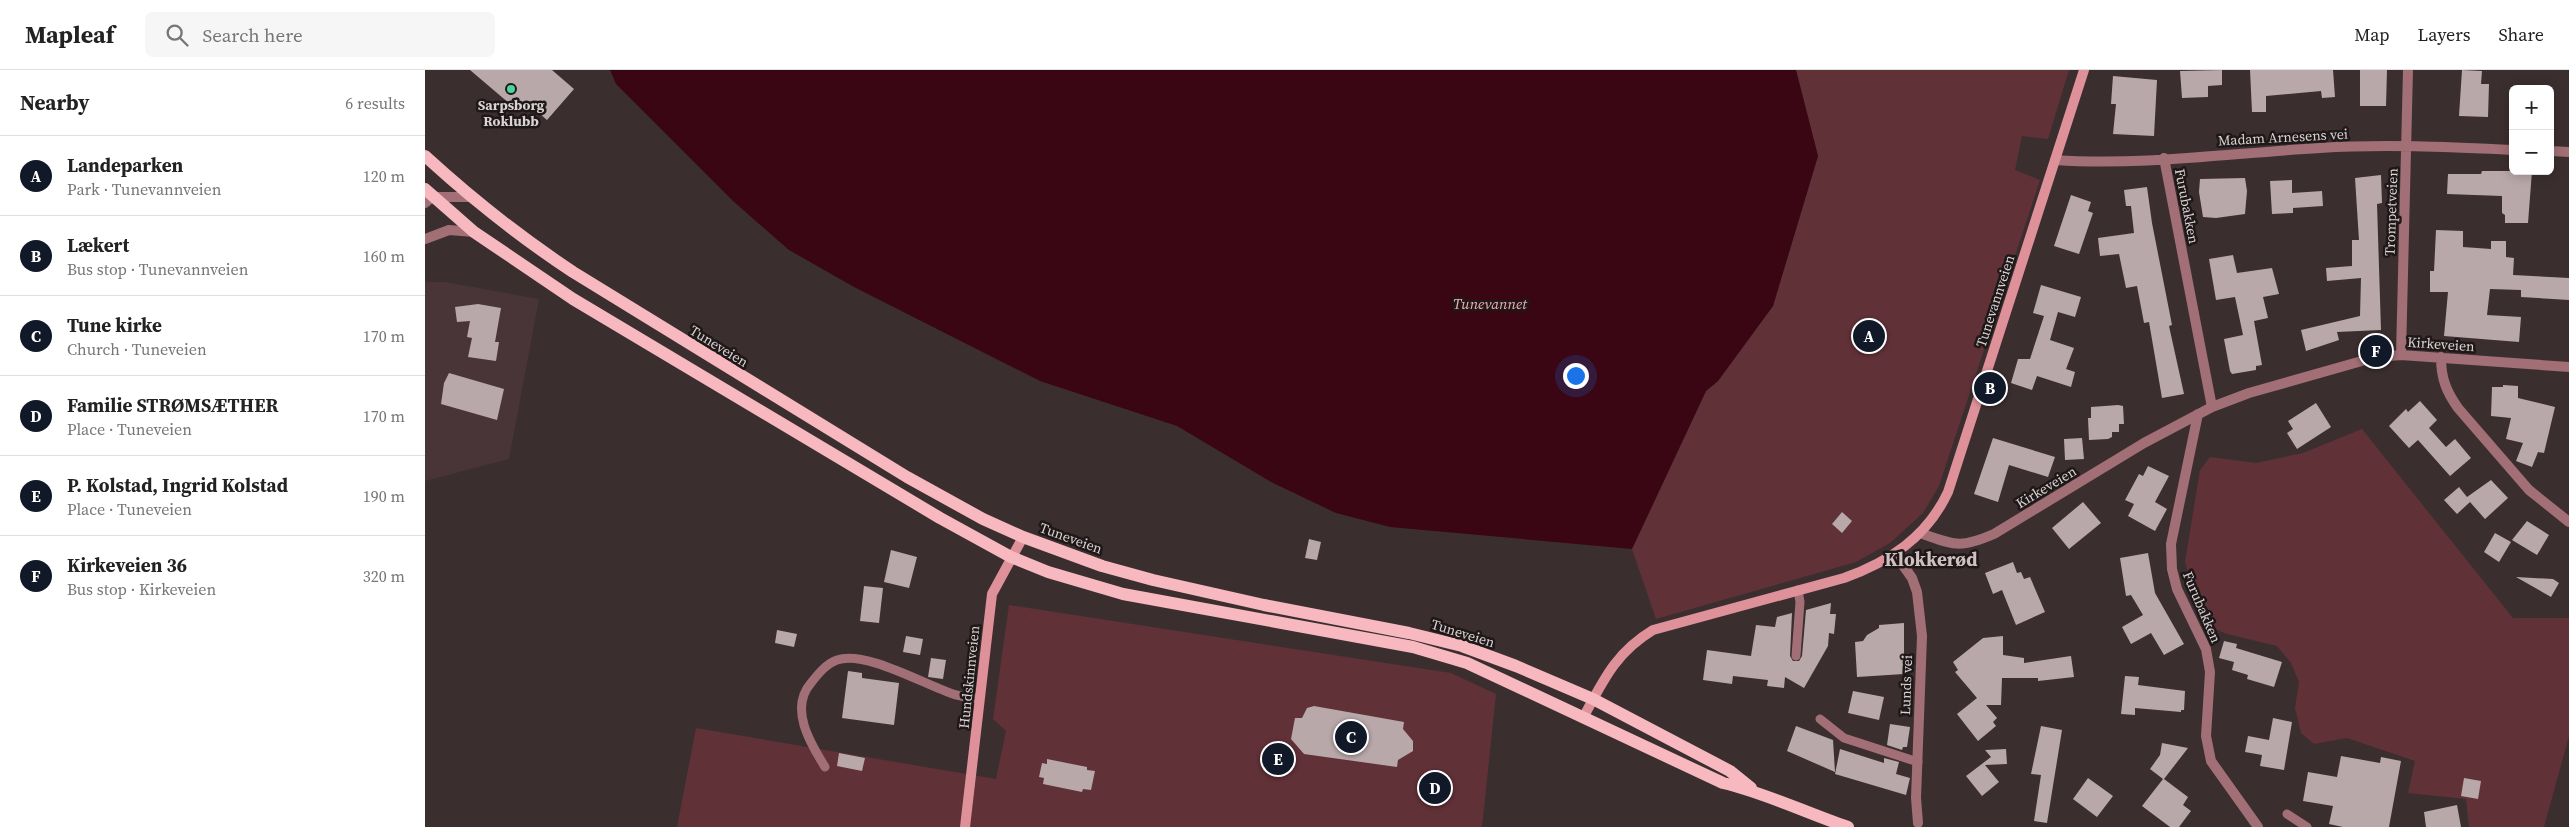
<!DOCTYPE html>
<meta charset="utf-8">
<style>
body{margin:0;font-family:"Source Serif 4",serif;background:#f6f6f6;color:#222}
.controls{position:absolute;right:15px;top:15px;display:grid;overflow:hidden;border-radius:8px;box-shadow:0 2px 12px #0003}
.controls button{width:45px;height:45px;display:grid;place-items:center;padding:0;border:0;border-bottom:1px solid #e0e0e0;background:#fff;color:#222;font:25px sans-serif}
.you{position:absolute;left:1150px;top:305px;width:18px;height:18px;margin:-12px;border:4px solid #fff;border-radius:50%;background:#1a73e8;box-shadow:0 0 0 8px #1a73e833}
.badge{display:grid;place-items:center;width:32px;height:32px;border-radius:50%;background:#111827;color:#fff;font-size:16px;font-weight:700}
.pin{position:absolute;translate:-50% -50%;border:2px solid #fff;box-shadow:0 1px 5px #0006}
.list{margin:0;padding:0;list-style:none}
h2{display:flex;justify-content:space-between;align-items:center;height:65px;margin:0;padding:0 20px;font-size:21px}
h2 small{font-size:16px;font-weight:400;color:#767676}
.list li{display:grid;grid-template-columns:32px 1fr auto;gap:15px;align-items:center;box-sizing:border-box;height:80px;padding:0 20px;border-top:1px solid #e0e0e0}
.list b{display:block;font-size:19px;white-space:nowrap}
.list p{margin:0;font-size:16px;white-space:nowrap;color:#767676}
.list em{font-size:16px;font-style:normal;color:#767676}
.icon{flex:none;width:28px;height:28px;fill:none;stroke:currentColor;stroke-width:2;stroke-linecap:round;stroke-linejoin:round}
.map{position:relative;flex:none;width:2144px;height:757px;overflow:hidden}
header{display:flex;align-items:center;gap:30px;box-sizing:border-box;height:70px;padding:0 25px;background:#fff;border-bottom:1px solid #e0e0e0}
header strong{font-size:24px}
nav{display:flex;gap:28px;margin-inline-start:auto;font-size:18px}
.search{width:350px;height:45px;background:#f6f6f6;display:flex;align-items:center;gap:12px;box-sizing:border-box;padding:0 18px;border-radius:8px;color:#767676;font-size:19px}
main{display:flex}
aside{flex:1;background:#fff}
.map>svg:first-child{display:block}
.built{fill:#493537}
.green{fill:#613138}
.water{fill:#3b0613}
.building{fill:#b9a8a9}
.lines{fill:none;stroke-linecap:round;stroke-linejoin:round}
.lane{stroke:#a16f75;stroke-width:9}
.street{stroke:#a16f75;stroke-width:10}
.secondary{stroke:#df919a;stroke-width:10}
.primary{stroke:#f7b9bf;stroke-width:12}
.poi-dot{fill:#4bd49b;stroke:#1e1818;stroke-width:2}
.labels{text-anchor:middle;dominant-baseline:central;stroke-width:5;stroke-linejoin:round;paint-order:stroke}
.poi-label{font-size:14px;font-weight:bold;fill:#dcd3d4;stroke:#1e1818}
.street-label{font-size:14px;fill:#dcd3d4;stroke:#1e1818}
.water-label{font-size:15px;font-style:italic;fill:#f7acb4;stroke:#1e1818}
.district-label{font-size:19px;font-weight:bold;fill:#d1c0c1;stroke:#1e1818}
</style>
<header>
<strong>Mapleaf</strong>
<div class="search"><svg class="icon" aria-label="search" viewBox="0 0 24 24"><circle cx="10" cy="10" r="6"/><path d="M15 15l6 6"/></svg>Search here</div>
<nav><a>Map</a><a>Layers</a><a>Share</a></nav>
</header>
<main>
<aside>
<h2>Nearby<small>6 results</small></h2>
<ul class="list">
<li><span class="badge">A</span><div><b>Landeparken</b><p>Park · Tunevannveien</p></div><em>120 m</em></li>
<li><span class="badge">B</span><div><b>Lækert</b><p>Bus stop · Tunevannveien</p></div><em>160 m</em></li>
<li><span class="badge">C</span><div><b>Tune kirke</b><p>Church · Tuneveien</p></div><em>170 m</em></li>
<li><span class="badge">D</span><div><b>Familie STRØMSÆTHER</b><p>Place · Tuneveien</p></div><em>170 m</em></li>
<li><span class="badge">E</span><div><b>P. Kolstad, Ingrid Kolstad</b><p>Place · Tuneveien</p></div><em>190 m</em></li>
<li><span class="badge">F</span><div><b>Kirkeveien 36</b><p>Bus stop · Kirkeveien</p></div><em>320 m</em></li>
</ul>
</aside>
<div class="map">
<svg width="2144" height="757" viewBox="0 0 2144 757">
<rect width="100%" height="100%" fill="#3b2e2f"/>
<path class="built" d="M 0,212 L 20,212 L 114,229 L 84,389 L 0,411 Z"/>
<path class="green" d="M 1371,0 L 1644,0 L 1623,69 L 1597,66 L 1590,100 L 1615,110 L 1514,416 L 1498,443 L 1465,473 L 1431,492 L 1231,549 L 1207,479 L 1281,321 L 1293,311 L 1348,236 L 1393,86 Z
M 1937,359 L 2088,548 L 2144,548 L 2144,666 L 2119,757 L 2044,757 L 2041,729 L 1983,723 L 1990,691 L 1922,668 L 1889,674 L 1876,663 L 1870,638 L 1874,612 L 1866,593 L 1852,576 L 1802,564 L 1785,557 L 1767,516 L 1760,492 L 1775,400 L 1785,387 L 1831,393 L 1878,383 Z
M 584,535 L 1026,603 L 1071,624 L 1057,757 L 252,757 L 271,658 L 571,709 L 581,661 L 568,649 Z"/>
<path class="water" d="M 185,0 L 1371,0 L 1393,86 L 1348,236 L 1293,311 L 1281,321 L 1207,479 L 965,457 L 911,443 L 848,413 L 752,356 L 615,311 L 429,217 L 364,180 L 308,131 L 191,14 Z"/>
<path class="building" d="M 45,0 L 127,0 L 149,19 L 122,50 L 100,31 L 92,40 Z
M 1797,0 L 1797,15 L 1783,16 L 1783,27 L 1757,28 L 1755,1 Z
M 1825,0 L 1908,0 L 1910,27 L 1897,28 L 1896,21 L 1841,26 L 1841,42 L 1827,42 Z
M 1935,0 L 1962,0 L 1961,36 L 1935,36 Z
M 2037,0 L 2057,1 L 2056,14 L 2064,14 L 2063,47 L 2034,46 Z
M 1688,6 L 1732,10 L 1729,66 L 1688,64 L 1691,34 L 1686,34 Z
M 2057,101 L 2107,101 L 2103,153 L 2080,153 L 2080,145 L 2077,143 L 2077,126 L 2022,124 L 2023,104 L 2056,104 Z
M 1956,105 L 1957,133 L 1952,134 L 1956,260 L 1912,262 L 1914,270 L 1881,281 L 1876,260 L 1935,246 L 1936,208 L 1902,211 L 1901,198 L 1927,196 L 1927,170 L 1934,170 L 1930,108 Z
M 1820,108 L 1822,121 L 1820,144 L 1791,148 L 1778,147 L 1774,122 L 1775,109 Z
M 1867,110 L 1867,123 L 1897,121 L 1898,136 L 1868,138 L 1868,143 L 1847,144 L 1845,111 Z
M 1722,117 L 1727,153 L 1747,255 L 1744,256 L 1759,324 L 1737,328 L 1724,252 L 1719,253 L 1712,216 L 1701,218 L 1694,184 L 1675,186 L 1673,168 L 1709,163 L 1706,136 L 1701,136 L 1699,120 Z
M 1646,125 L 1666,132 L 1663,141 L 1668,143 L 1654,184 L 1629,176 Z
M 2011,160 L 2038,161 L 2038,177 L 2066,179 L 2066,171 L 2081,171 L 2081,187 L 2089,188 L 2088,205 L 2144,208 L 2144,230 L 2096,227 L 2096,220 L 2065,219 L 2062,245 L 2096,247 L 2094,272 L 2019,266 L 2023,222 L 2005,222 L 2005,201 L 2009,201 Z
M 1808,185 L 1812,203 L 1847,198 L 1854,224 L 1838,227 L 1843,248 L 1829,251 L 1837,295 L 1831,296 L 1831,300 L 1807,304 L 1805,301 L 1799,269 L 1818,265 L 1810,227 L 1791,230 L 1784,189 Z
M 1616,215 L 1656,227 L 1650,247 L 1633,242 L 1625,270 L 1649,278 L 1641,299 L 1650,302 L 1646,317 L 1612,306 L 1607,320 L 1586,313 L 1593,289 L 1605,289 L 1619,246 L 1608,243 Z
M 53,234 L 76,238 L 70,272 L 74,272 L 71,291 L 43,287 L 47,268 L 42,267 L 45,251 L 32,252 L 30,237 Z
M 24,303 L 79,319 L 72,350 L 16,334 L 19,313 Z
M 2078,315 L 2093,316 L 2093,328 L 2130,337 L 2119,383 L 2113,382 L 2107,397 L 2091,391 L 2098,373 L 2081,369 L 2086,348 L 2066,346 L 2067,317 L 2078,317 Z
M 1995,331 L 2012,350 L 2004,358 L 2021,377 L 2030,369 L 2046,388 L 2025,406 L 1993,370 L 1984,378 L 1964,356 L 1981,339 L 1983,342 Z
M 1891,333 L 1906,357 L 1872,379 L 1862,363 L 1868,359 L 1863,351 Z
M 1693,335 L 1698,336 L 1699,354 L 1694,354 L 1694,362 L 1687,362 L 1687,367 L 1683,369 L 1664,370 L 1663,348 L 1666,348 L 1666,337 Z
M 1568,368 L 1630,387 L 1623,407 L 1584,395 L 1573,432 L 1549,424 Z
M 1657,368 L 1659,389 L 1640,390 L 1639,369 Z
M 1723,396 L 1744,406 L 1730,432 L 1742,439 L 1730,461 L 1703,446 L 1709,434 L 1700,430 L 1714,404 L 1718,406 Z
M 2066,410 L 2083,428 L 2060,449 L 2045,432 L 2032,444 L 2019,430 L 2034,417 L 2042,427 Z
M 1658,432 L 1676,453 L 1644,479 L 1627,458 Z
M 1417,442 L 1427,451 L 1417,463 L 1407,454 Z
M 2102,451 L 2124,465 L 2112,485 L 2087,470 Z
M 2070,463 L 2086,472 L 2074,492 L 2059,482 Z
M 884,469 L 896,472 L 892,490 L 880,488 Z
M 466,480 L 492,487 L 484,518 L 459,512 Z
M 1723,483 L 1730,523 L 1759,574 L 1739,585 L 1726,563 L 1706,574 L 1697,557 L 1718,545 L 1706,525 L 1701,526 L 1695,488 Z
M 1588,492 L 1592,503 L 1596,502 L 1599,509 L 1605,507 L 1620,542 L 1591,555 L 1577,520 L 1568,524 L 1560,503 Z
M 2091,507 L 2128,509 L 2134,513 L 2126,527 Z
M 439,516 L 458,518 L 454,553 L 435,551 Z
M 1406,533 L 1405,544 L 1411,544 L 1409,564 L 1404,563 L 1403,576 L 1379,618 L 1360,607 L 1359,618 L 1342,616 L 1343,610 L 1308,606 L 1307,614 L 1278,610 L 1282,580 L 1326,586 L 1331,555 L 1350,557 L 1352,547 L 1367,543 L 1365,586 L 1368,591 L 1374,591 L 1377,586 L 1381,540 Z
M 1479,553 L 1479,604 L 1432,607 L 1430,572 L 1438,571 L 1442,565 L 1454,558 L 1454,555 Z
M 352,560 L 372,564 L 369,577 L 350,573 Z
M 481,566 L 498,569 L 495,585 L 478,582 Z
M 1578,566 L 1578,585 L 1599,588 L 1599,593 L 1646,586 L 1649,607 L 1613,611 L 1613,608 L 1577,608 L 1576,635 L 1561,635 L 1572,648 L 1568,652 L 1571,656 L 1553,671 L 1532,644 L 1552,628 L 1530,602 L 1533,600 L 1528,592 L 1558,568 Z
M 1799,571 L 1812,574 L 1811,578 L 1857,592 L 1849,617 L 1822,609 L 1823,605 L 1807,600 L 1809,592 L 1794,588 Z
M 506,588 L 521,590 L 518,609 L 503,607 Z
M 423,601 L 437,603 L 437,608 L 474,613 L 469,655 L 417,648 Z
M 1700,606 L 1714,607 L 1713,615 L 1760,621 L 1759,640 L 1756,640 L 1756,642 L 1710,638 L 1710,645 L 1696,644 Z
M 1428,621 L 1459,627 L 1454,650 L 1423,643 Z
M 889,636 L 979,652 L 978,659 L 988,671 L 988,681 L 973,690 L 972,697 L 879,684 L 866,669 L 870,648 L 877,648 L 882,638 Z
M 1848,648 L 1867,652 L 1859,700 L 1835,696 L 1837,685 L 1820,682 L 1823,666 L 1844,670 Z
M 1465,654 L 1485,657 L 1482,677 L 1478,677 L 1477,680 L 1462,675 Z
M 1371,656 L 1408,670 L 1410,702 L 1362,681 Z
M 1616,656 L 1637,660 L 1622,753 L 1609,751 L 1616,705 L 1606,704 Z
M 1737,673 L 1763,678 L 1739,709 L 1763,727 L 1758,735 L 1766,741 L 1754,757 L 1745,757 L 1717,736 L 1738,709 L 1725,699 L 1735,685 Z
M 1415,679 L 1459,693 L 1459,688 L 1474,692 L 1471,704 L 1485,708 L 1481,725 L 1410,704 Z
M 1581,679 L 1582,694 L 1560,695 L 1574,712 L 1557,726 L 1541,706 L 1566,687 L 1560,680 Z
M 414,683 L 440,688 L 437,701 L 412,696 Z
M 1916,686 L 1955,693 L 1956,687 L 1976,691 L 1964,757 L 1918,757 L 1904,754 L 1908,736 L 1878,731 L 1883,702 L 1912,707 Z
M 622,689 L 662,697 L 662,700 L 670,701 L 666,720 L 658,719 L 657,722 L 618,714 L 619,708 L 614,707 L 617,693 L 622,694 Z
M 1663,708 L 1688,726 L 1672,747 L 1648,729 Z
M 2039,708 L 2056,711 L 2053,729 L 2036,726 Z
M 2032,735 L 2036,757 L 2001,757 L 1999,742 Z"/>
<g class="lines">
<path class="lane" d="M 1371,586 L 1375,532 L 1373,520
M 1395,649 L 1419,668 L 1493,692
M 400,697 C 385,673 364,638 386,613 C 393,604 401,594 412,590 C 440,580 500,615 528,624 C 536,627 546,627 554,629
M 1862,744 L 1882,757"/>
<path class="street" d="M 2125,81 L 2144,82
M 1739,88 L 1787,337
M 1630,90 C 1718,96 1807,83 1895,78 C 1959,74 2023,77 2088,80
M 0,133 L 7,127 L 45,127
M 0,169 L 24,160 L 49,162
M 1976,285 L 1983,0
M 2016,287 C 2016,308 2021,321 2033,338 L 2104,420 L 2144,452
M 1773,344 L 1746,474 L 1747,499 L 1752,519 L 1781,579 L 1785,602 L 1781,666 L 1786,691 L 1833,757
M 1495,463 C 1530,475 1534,479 1569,464 L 1719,373 L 1787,337 L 1824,323 L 1951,287 L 1976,285 L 2144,297
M 1470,484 L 1487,508 L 1492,522 L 1497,566 L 1491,728 L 1493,753"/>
<path class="secondary" d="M 1158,648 C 1178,611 1190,583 1228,560 L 1419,508 C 1464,492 1502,467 1523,422 L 1659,0
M 540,757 L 567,524 L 598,467"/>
<path class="primary" d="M 0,86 C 47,129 95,167 148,202 L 482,407 L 558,449 L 598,467 L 677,496 L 728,510 L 839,535 L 984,563 L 1037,576 L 1091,596 L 1168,629 L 1305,701 L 1326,718
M 0,119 L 49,162 L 148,229 L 515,448 L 586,487 L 623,502 L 698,524 L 988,577 L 1042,593 L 1298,713 C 1341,723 1381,743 1423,757"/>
</g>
<circle class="poi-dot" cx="86" cy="19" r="5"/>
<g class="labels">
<g class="poi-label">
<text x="86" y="35">Sarpsborg<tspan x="86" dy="16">Roklubb</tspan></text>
</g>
<g class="street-label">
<text transform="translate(1858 67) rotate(-3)">Madam Arnesens vei</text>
<text transform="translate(1762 136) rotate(79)">Furubakken</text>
<text transform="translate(1966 142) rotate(-88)">Trompetveien</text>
<text transform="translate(1570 231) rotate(-72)">Tunevannveien</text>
<text transform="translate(2016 274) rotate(4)">Kirkeveien</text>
<text transform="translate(294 276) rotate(32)">Tuneveien</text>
<text transform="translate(1621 417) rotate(-31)">Kirkeveien</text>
<text transform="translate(646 468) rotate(20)">Tuneveien</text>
<text transform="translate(1777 537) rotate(67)">Furubakken</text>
<text transform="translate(1038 563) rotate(17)">Tuneveien</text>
<text transform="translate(544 607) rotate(-84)">Hundskinnveien</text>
<text transform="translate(1481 615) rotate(-88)">Lunds vei</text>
</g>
<g class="water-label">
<text x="1065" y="233">Tunevannet</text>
</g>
<g class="district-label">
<text x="1506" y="489">Klokkerød</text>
</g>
</g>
</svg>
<div class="controls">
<button>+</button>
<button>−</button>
</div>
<div class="you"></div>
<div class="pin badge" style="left:1444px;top:266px">A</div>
<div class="pin badge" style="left:1565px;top:318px">B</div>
<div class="pin badge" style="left:926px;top:667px">C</div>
<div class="pin badge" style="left:1010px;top:718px">D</div>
<div class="pin badge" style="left:853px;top:689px">E</div>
<div class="pin badge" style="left:1951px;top:281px">F</div>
</div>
</main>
